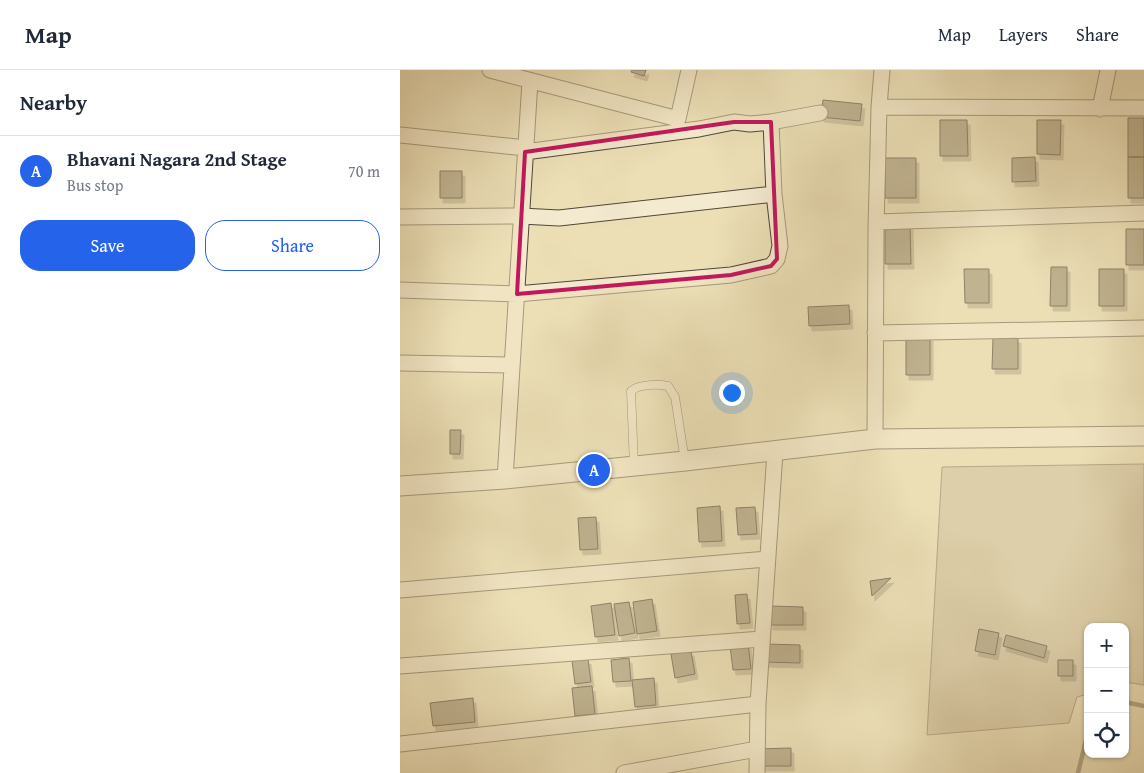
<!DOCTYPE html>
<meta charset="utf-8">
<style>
body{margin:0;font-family:"Gentium Book Plus",serif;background:#f6f6f7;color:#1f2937}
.controls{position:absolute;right:15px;bottom:15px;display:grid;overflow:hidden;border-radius:10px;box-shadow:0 1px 4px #0004}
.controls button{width:45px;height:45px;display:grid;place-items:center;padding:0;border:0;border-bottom:1px solid #e0e1e3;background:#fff;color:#1f2937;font:25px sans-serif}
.you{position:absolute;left:331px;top:322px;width:18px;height:18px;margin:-12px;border:4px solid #fff;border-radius:50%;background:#1a73e8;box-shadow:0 0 0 8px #1a73e833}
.badge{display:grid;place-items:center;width:32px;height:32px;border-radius:50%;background:#2563eb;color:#fff;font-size:16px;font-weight:700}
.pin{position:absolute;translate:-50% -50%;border:2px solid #fff;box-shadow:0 1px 5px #0006}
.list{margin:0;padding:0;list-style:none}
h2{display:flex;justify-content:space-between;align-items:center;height:65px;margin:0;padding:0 20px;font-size:21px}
h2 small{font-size:16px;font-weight:400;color:#747a83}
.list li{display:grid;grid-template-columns:32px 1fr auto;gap:15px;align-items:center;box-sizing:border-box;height:70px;padding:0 20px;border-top:1px solid #e0e1e3}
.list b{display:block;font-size:19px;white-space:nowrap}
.list p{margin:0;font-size:16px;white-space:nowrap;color:#747a83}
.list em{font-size:16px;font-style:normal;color:#747a83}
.actions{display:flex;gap:10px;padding:15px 20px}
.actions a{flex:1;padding:11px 0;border:1px solid #2563eb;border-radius:20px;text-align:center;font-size:18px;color:#2563eb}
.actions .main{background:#2563eb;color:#fff}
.icon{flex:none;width:28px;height:28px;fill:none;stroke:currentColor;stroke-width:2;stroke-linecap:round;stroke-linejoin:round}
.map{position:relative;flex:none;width:744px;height:703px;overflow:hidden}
header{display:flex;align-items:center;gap:30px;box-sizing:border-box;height:70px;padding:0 25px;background:#fff;border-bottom:1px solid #e0e1e3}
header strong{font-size:24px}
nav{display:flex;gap:28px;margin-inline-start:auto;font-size:18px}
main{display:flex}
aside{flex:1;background:#fff}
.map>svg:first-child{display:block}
.green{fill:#c9bc99;stroke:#736852}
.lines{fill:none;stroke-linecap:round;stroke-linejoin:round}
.stream{stroke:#6f644f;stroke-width:4.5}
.building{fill:#897e64;stroke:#1d140c;filter:url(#shadow)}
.service-casing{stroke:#514736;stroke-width:9}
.minor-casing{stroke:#514736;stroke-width:17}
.tertiary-casing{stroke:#514736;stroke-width:21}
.service{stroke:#f3ead0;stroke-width:8}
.minor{stroke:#f3ead0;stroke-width:15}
.tertiary{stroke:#f3ead0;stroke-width:19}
.marked{fill:none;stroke:#c2185b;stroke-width:4;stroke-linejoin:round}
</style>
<header>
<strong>Map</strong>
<nav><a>Map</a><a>Layers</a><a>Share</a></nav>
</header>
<main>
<aside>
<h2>Nearby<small></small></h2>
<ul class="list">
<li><span class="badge">A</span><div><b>Bhavani Nagara 2nd Stage</b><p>Bus stop</p></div><em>70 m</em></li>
</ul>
<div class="actions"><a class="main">Save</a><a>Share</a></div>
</aside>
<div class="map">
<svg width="744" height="703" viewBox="0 0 744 703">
<defs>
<filter id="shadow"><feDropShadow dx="3" dy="5" stdDeviation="0" flood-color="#0004"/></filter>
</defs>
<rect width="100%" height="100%" fill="#ecdfb6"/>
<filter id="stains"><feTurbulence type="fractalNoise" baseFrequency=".004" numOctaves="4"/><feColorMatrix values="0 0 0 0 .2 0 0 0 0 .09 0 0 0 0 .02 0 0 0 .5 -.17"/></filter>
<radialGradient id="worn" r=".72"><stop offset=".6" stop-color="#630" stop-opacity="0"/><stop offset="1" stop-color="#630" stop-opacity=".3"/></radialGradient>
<path class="green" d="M 744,394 L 744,615 L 725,612 L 725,557 L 688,557 L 688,624 L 677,627 L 669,653 L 527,665 L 542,397 Z"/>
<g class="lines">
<path class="stream" d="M 725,632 L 744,636
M 678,703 L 688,662"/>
</g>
<path class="building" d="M 232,0 L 246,0 L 244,6 L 231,2 Z
M 423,30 L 462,34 L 460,51 L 421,47 Z
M 728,48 L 744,48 L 744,87 L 728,87 Z
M 540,50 L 567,50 L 568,86 L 540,86 Z
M 637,50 L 661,50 L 660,85 L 637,84 Z
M 635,87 L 636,111 L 612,112 L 612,88 Z
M 728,87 L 744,87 L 744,128 L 728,128 Z
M 485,88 L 516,88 L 516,128 L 485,128 Z
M 40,101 L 62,101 L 62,128 L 40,128 Z
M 485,155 L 510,155 L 511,194 L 485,194 Z
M 726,159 L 744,159 L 744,195 L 726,195 Z
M 651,197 L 667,197 L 667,236 L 650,236 Z
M 564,199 L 589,199 L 589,233 L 565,233 Z
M 699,199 L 724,199 L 724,236 L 699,236 Z
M 449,235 L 450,254 L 409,256 L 408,237 Z
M 506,266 L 530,266 L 530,305 L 506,305 Z
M 593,268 L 618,268 L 618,299 L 592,299 Z
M 50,360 L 61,360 L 60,384 L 50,384 Z
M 320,436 L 322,471 L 299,472 L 297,438 Z
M 355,437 L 357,464 L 338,465 L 336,438 Z
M 196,447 L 198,479 L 180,480 L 178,448 Z
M 491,508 L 472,526 L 470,511 Z
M 347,524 L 350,553 L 337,554 L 335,525 Z
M 252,529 L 257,561 L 237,564 L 233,532 Z
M 229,532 L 235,563 L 219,566 L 214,534 Z
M 211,533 L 215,565 L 195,567 L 191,536 Z
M 370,536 L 403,537 L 403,555 L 370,555 Z
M 579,559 L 599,563 L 595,585 L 575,581 Z
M 606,565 L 647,576 L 644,588 L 603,576 Z
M 348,574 L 351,599 L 333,600 L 330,576 Z
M 366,574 L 400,575 L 400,593 L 366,592 Z
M 291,581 L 295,604 L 275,608 L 271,584 Z
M 229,588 L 231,611 L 213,612 L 211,590 Z
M 188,589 L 191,612 L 175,614 L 172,591 Z
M 658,590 L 673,590 L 673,606 L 658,606 Z
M 254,608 L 256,635 L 235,637 L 232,610 Z
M 192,616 L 195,644 L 175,646 L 172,618 Z
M 73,628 L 75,652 L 33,656 L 30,633 Z
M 391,678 L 391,696 L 359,696 L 357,679 Z"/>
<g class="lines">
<defs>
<path id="service" d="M 234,396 L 231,321 C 239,314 258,314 268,316 L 275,327 L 285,391"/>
<path id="minor" d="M 90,0 L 278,49 L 289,0
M 479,37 L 744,38
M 700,39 L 708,0
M 371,52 L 420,43
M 0,65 L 126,78
M 0,147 L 121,146 L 159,148 L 374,124
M 477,152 L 744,143
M 0,220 L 117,224 L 331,205 L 371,196 L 377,189 L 380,176 L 374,124 L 371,52 L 350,54 L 334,52 L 299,59 L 125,82
M 475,263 L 744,258
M 0,293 L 112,295
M 475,369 L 476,159 L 479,37 L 482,0
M 105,409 L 130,11
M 0,520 L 367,489
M 0,596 L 362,569
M 0,674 L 358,634
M 224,703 L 357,679
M 357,703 L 358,634 L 375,382"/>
<path id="tertiary" d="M 0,416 L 105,409 L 285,391 L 475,369 L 744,366"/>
</defs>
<use href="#service" class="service-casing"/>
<use href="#minor" class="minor-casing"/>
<use href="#tertiary" class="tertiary-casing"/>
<use href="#service" class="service"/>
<use href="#minor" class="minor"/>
<use href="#tertiary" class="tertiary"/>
</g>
<path d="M0 0H744V703H0ZM 334,52 L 371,52 L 377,189 L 371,196 L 331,205 L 117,224 L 125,82 Z" fill="#ecdfb6" fill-opacity=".55" fill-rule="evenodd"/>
<path class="marked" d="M 334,52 L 371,52 L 377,189 L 371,196 L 331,205 L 117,224 L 125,82 Z"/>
<rect width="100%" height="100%" filter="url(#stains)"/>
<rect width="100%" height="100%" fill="url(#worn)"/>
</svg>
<div class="controls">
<button>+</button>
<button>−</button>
<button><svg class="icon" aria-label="locate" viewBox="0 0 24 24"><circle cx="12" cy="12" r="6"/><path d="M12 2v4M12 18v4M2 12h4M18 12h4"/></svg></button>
</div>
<div class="you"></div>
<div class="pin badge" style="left:194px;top:400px">A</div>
</div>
</main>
